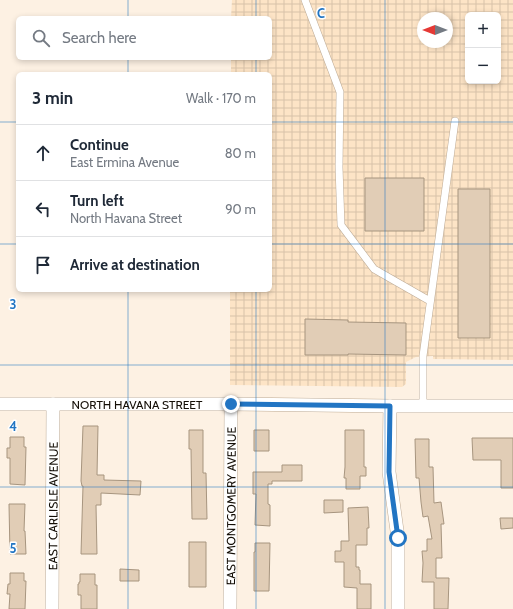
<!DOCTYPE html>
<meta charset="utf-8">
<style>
body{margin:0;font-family:Cabin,sans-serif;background:#f6f6f7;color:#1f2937}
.controls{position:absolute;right:12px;top:12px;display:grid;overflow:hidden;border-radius:6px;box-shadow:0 2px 6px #0003}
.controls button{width:36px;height:36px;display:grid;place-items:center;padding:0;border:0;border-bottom:1px solid #e0e1e3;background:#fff;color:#1f2937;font:20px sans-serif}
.compass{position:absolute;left:417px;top:12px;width:36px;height:36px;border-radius:50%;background:#fff;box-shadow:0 2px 6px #0003;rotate:270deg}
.stop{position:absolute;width:12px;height:12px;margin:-9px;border:3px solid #2275c3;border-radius:50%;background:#fff}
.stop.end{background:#2275c3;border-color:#fff;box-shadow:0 1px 4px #0008}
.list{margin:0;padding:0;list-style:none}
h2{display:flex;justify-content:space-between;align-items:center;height:52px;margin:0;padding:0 16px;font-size:17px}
h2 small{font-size:13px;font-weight:400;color:#747a83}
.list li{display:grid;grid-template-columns:26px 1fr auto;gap:12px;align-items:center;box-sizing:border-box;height:56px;padding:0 16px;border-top:1px solid #e0e1e3}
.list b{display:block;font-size:15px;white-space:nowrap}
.list p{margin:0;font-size:13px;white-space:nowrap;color:#747a83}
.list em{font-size:13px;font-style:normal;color:#747a83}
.icon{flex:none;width:22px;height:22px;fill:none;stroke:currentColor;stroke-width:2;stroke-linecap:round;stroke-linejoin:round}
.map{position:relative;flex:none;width:513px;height:609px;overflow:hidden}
.search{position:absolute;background:#fff;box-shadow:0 2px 6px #0003;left:16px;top:16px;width:256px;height:44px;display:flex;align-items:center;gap:10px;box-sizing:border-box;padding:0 14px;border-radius:6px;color:#747a83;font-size:15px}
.panel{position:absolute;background:#fff;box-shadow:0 2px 6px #0003;left:16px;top:72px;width:256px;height:220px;border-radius:6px}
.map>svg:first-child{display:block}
.industrial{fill:url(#industrial-grid);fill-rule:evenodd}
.building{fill:#e1cdb6;stroke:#a7957f}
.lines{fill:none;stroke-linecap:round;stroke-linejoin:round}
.lane-casing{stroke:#beab95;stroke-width:8}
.street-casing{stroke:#beab95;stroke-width:14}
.lane{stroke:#fff;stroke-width:7}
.street{stroke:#fff;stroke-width:13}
.route{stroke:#2275c3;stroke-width:5}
.grid{fill:none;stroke:#2275c3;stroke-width:1;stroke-opacity:0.55}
.labels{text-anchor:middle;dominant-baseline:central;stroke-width:3;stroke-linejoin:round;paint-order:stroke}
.street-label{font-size:12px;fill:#140e06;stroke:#fff}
.grid-label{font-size:13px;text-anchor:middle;font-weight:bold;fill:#2275c3;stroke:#fff;stroke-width:3;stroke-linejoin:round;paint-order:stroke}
</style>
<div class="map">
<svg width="513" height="609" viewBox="0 0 513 609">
<defs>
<pattern id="industrial-grid" width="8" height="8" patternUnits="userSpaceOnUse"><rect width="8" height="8" fill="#fde4c6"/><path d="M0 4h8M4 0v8" fill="none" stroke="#d8c2a9"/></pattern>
</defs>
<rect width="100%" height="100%" fill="#fdf1e3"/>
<path class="industrial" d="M 232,0 L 513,0 L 513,360 L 433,359 L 433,356 L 416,357 L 406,362 L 406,384 L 402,387 L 230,385 L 230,290 L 270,290 L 270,74 L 231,74 L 231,58 L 270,58 L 270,18 L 231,18 ZM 468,15 L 498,15 L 498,81 L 468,81 ZM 423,18 L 447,18 L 447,42 L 423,42 Z"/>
<path class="building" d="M 365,178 L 424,178 L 424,231 L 365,231 Z
M 458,189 L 490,189 L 490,338 L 458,338 Z
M 305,319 L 348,320 L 348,322 L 406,323 L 406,355 L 348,354 L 348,355 L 305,355 Z
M 83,426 L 98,426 L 97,475 L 104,475 L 104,480 L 141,481 L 140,495 L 101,493 L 101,505 L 96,505 L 97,554 L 81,554 L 83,486 L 82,486 L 81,481 Z
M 189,430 L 203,430 L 203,473 L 206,473 L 207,519 L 192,519 L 191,449 L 189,449 Z
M 254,430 L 269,430 L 269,451 L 254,451 Z
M 345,430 L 364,430 L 364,467 L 366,467 L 366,476 L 360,476 L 360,489 L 346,489 L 346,478 L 344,478 L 345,467 Z
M 10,437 L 24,437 L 24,447 L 26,447 L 25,485 L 10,484 L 10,458 L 7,458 L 7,448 L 10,448 Z
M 472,438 L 513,438 L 513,488 L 501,488 L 501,460 L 473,460 Z
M 415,439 L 429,439 L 429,467 L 433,467 L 434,503 L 441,502 L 444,524 L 441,524 L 442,558 L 436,558 L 436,578 L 449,578 L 448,609 L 434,609 L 434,582 L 422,582 L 423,563 L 422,551 L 427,551 L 427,539 L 432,539 L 428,516 L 423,517 L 421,502 L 419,478 L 416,478 Z
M 282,465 L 302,465 L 302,481 L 272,481 L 272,484 L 268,484 L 268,504 L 270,505 L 270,526 L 255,525 L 256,494 L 253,494 L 253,472 L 282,472 Z
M 324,500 L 343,500 L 343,512 L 324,513 Z
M 9,504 L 25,504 L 24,531 L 25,531 L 26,554 L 10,554 Z
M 368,507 L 369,528 L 367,528 L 367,545 L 356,545 L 356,567 L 359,567 L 359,570 L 360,570 L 360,584 L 371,584 L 371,609 L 357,609 L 357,588 L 344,587 L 344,562 L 335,562 L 335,551 L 341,551 L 341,541 L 349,541 L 348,508 Z
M 500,518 L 513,518 L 513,528 L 501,529 Z
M 189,542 L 206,542 L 206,587 L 189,587 Z
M 255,543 L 270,543 L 269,591 L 254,591 L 254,552 L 255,552 Z
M 120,569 L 139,570 L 139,581 L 120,581 Z
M 10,573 L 24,573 L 24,581 L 26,581 L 25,609 L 9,609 L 10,594 L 7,594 L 8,584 L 10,584 Z
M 80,574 L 95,574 L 95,585 L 97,585 L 97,609 L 81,609 L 81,595 L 78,595 L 78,584 L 79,584 L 79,582 L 80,582 Z"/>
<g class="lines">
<defs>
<path id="lane" d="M 305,0 L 340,92 L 339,167 L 341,225 L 374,269 L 430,301
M 423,406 L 423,356 L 455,121"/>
<g id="street">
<path id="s1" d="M 0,404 L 231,404 L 390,406 L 513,406"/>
<path d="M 390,406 L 389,472 L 398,538 L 398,609"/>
<path id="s2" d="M 52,609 L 53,404"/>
<path id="s3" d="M 230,609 L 231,404"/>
</g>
</defs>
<use href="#lane" class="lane-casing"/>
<use href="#street" class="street-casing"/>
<use href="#lane" class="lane"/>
<use href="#street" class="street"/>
</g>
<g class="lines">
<path class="route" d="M 231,404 L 390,406 L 389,472 L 398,538"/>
</g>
<path class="grid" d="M 128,0 L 128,18M 256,0 L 256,18M 385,0 L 385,609M 128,58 L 128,74M 256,58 L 256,74M 0,122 L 18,122M 270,122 L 513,122M 0,244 L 18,244M 270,244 L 513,244M 128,290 L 128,609M 256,290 L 256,609M 0,365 L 513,365M 0,487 L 513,487"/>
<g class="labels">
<g class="street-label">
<text stroke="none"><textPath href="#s1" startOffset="137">NORTH HAVANA STREET</textPath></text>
<text stroke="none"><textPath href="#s2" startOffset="103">EAST CARLISLE AVENUE</textPath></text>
<text stroke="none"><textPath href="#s3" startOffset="103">EAST MONTGOMERY AVENUE</textPath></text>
</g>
</g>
<g class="grid-label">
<text x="321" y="18">C</text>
<text x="13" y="309">3</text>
<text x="13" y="431">4</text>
<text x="13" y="553">5</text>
</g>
</svg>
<div class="controls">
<button>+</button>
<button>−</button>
</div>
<svg class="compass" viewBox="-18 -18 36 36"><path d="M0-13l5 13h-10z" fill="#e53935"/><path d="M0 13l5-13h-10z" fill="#747a83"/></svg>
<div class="stop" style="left:398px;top:538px"></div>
<div class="stop end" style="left:231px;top:404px"></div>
<div class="search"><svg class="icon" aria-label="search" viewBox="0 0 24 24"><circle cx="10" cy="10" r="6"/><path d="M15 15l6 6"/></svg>Search here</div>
<section class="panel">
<h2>3 min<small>Walk · 170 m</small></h2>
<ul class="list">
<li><svg class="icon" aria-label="ahead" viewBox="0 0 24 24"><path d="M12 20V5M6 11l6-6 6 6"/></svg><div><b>Continue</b><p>East Ermina Avenue</p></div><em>80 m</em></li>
<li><svg class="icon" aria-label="left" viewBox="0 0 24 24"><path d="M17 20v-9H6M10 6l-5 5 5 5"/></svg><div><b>Turn left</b><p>North Havana Street</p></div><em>90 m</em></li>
<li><svg class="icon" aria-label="arrive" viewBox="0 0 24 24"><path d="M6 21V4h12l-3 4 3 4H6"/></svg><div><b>Arrive at destination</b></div></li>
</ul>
</section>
</div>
